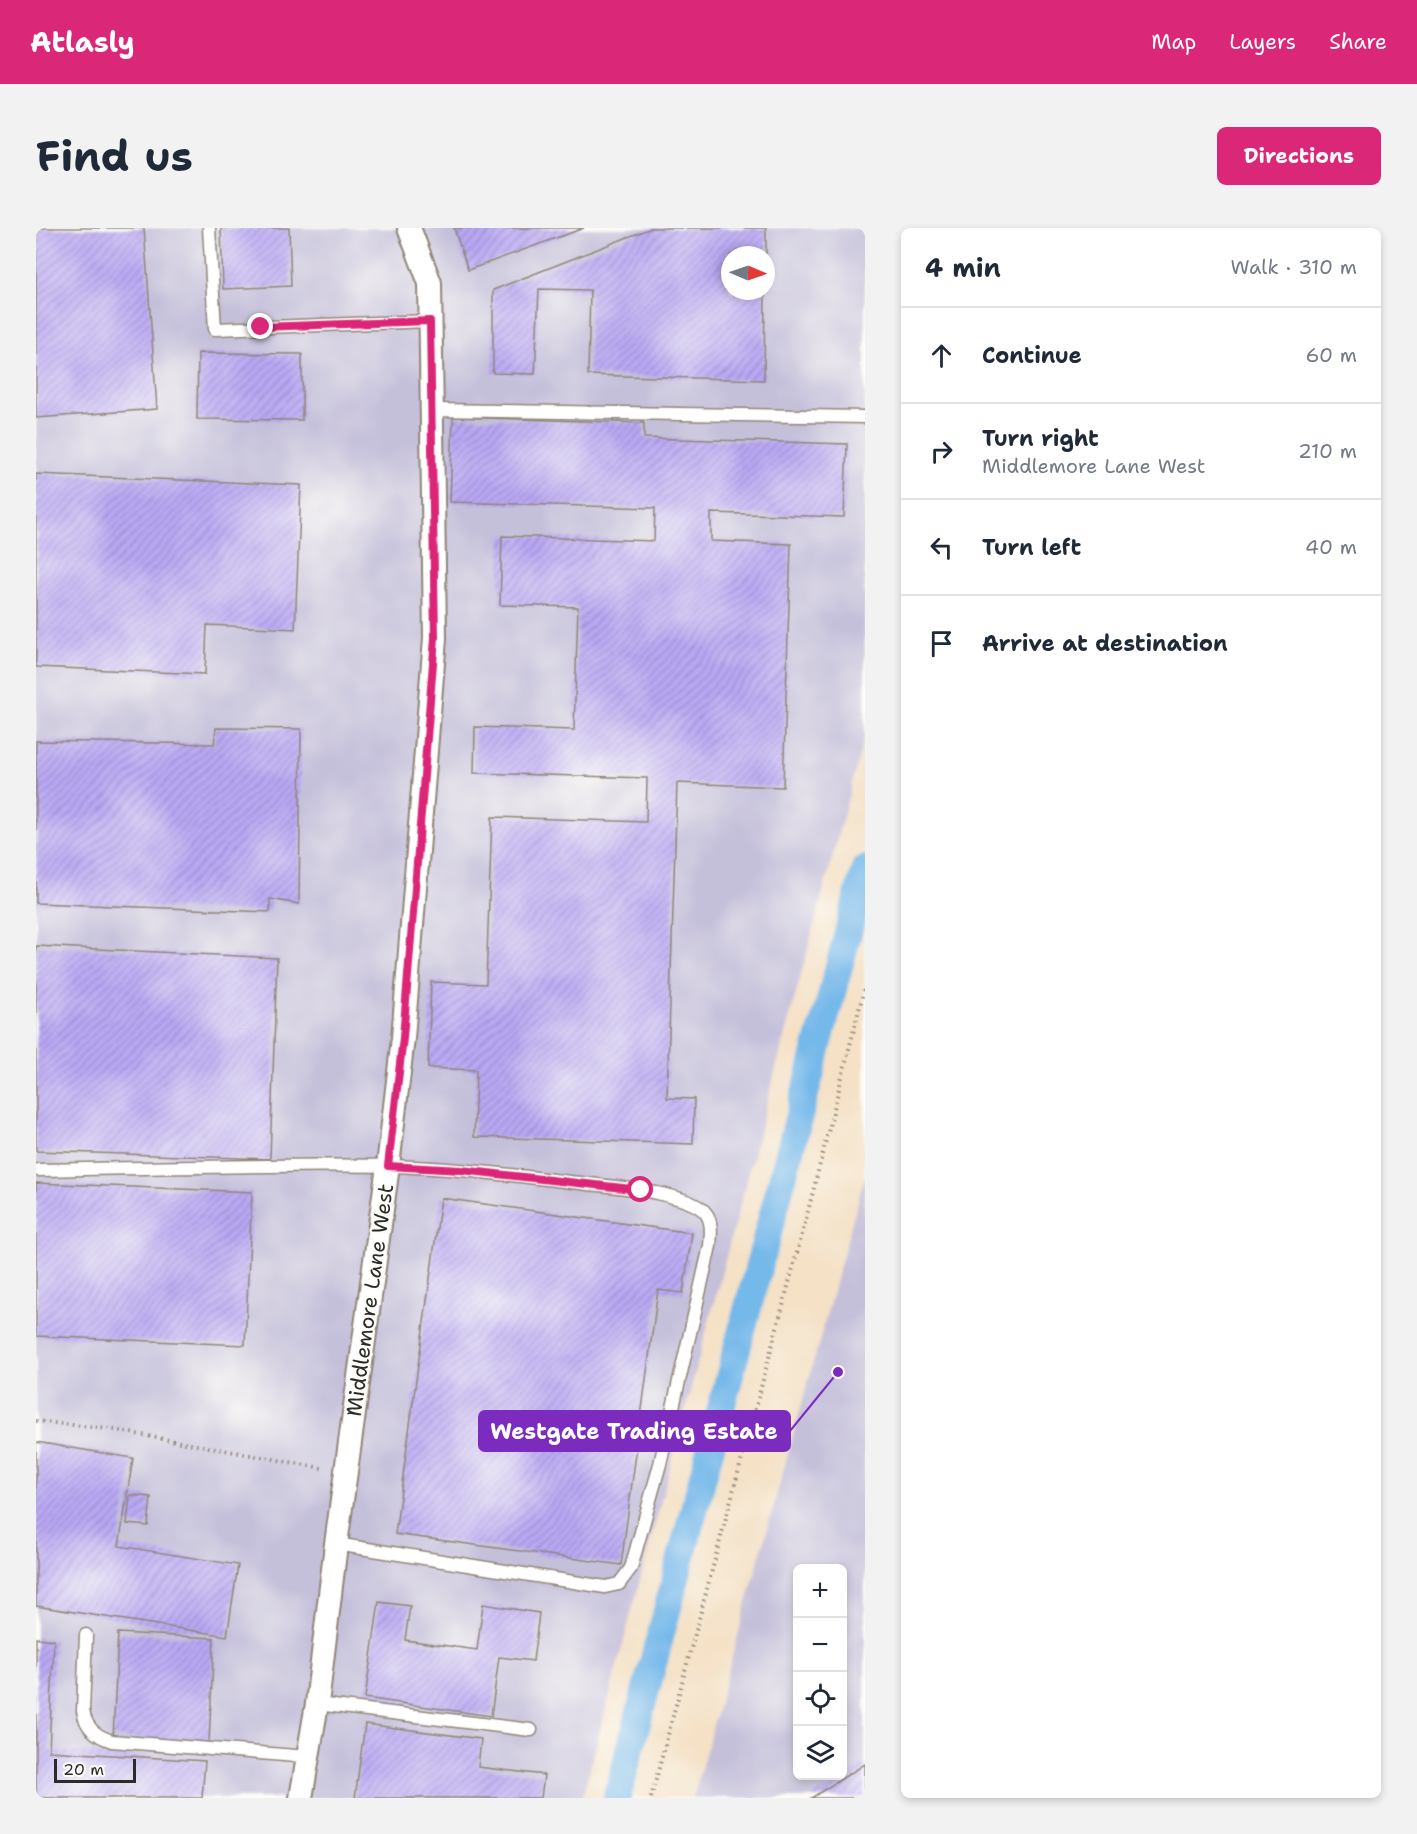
<!DOCTYPE html>
<meta charset="utf-8">
<style>
body{margin:0;font-family:"Shantell Sans",sans-serif;background:#f2f2f3;color:#1f2937}
.controls{position:absolute;right:18px;bottom:18px;display:grid;overflow:hidden;border-radius:9px;box-shadow:0 3px 9px #0003}
.controls button{width:54px;height:54px;display:grid;place-items:center;padding:0;border:0;border-bottom:2px solid #e0e1e3;background:#fff;color:#1f2937;font:30px sans-serif}
.compass{position:absolute;left:685px;top:18px;width:54px;height:54px;border-radius:50%;background:#fff;box-shadow:0 3px 9px #0003;rotate:92deg}
.scale{position:absolute;left:18px;bottom:15px;width:82px;box-sizing:border-box;padding-left:6px;border:3px solid #2b2b2b;border-top:0;font-size:16px;line-height:21px;white-space:nowrap;color:#2b2b2b;-webkit-text-stroke:4px #fdfcf7;paint-order:stroke}
.stop{position:absolute;width:18px;height:18px;margin:-14px;border:4px solid #db2777;border-radius:50%;background:#fff}
.stop.end{background:#db2777;border-color:#fff;box-shadow:0 2px 6px #0008}
.list{margin:0;padding:0;list-style:none}
h2{display:flex;justify-content:space-between;align-items:center;height:78px;margin:0;padding:0 24px;font-size:26px}
h2 small{font-size:20px;font-weight:400;color:#747a83}
.list li{display:grid;grid-template-columns:39px 1fr auto;gap:18px;align-items:center;box-sizing:border-box;height:96px;padding:0 24px;border-top:2px solid #e0e1e3}
.list b{display:block;font-size:22px;white-space:nowrap}
.list p{margin:0;font-size:20px;white-space:nowrap;color:#747a83}
.list em{font-size:20px;font-style:normal;color:#747a83}
.icon{flex:none;width:33px;height:33px;fill:none;stroke:currentColor;stroke-width:2;stroke-linecap:round;stroke-linejoin:round}
.map{position:relative;flex:none;width:829px;height:1570px;overflow:hidden;border-radius:9px}
header{display:flex;align-items:center;gap:36px;box-sizing:border-box;height:84px;padding:0 30px;background:#db2777;color:#fff}
header strong{font-size:28px}
nav{display:flex;gap:33px;margin-inline-start:auto;font-size:21px}
.intro{display:flex;align-items:center;justify-content:space-between;box-sizing:border-box;height:144px;padding:0 36px}
h1{margin:0;font-size:42px}
.button{padding:15px 27px;border-radius:9px;background:#db2777;color:#fff;font-size:21px;font-weight:700}
main{display:flex;gap:36px;padding:0 36px}
aside{flex:1;background:#fff;border-radius:9px;box-shadow:0 3px 9px #0003}
.map>svg:first-child{display:block}
.industrial{fill:#c5c0da;fill-rule:evenodd}
.lines{fill:none;stroke-linecap:round;stroke-linejoin:round}
.canal{stroke:#75b8ea;stroke-width:28}
.building{fill:url(#building-hatch)}
.service-casing{stroke:#908678;stroke-width:15}
.minor-casing{stroke:#908678;stroke-width:26}
.path{stroke:#908678;stroke-width:4;stroke-dasharray:1.5 4.5;stroke-linecap:butt}
.service{stroke:#fff;stroke-width:12}
.minor{stroke:#fff;stroke-width:22}
.route{stroke:#db2777;stroke-width:8}
.labels{text-anchor:middle;dominant-baseline:central;stroke-width:4.5;stroke-linejoin:round;paint-order:stroke}
.street-label{font-size:21px;fill:#2b2b2b;stroke:#fdfcf7}
.leader{fill:none;stroke:#7b2cbf;stroke-width:2}
.callout-dot{fill:#7b2cbf;stroke:#fdfcf7;stroke-width:2}
.callout{fill:#7b2cbf;stroke:#7b2cbf;stroke-width:2}
.callout-label{font-size:22px;text-anchor:middle;font-weight:bold;fill:#fff}
</style>
<header>
<strong>Atlasly</strong>
<nav><a>Map</a><a>Layers</a><a>Share</a></nav>
</header>
<div class="intro"><h1>Find us</h1><a class="button">Directions</a></div>
<main>
<div class="map">
<svg width="829" height="1570" viewBox="0 0 829 1570">
<defs>
<pattern id="building-hatch" width="6" height="6" patternUnits="userSpaceOnUse" patternTransform="scale(1.5)"><rect width="6" height="6" fill="#baa9f5"/><path d="M-1 1l2-2M0 6l6-6M5 7l2-2" fill="none" stroke="#978ac7"/></pattern>
</defs>
<rect width="100%" height="100%" fill="#fdfcf7"/>
<filter id="ink" filterUnits="userSpaceOnUse"><feTurbulence type="fractalNoise" baseFrequency=".0167" numOctaves="2"/><feDisplacementMap in="SourceGraphic" scale="12" xChannelSelector="R" yChannelSelector="G"/><feConvolveMatrix kernelMatrix="1 2 1 2 8 2 1 2 1" color-interpolation-filters="sRGB"/></filter>
<filter id="wash" filterUnits="userSpaceOnUse"><feTurbulence type="fractalNoise" baseFrequency=".008" numOctaves="4" result="noise"/><feDisplacementMap in="SourceGraphic" scale="24" xChannelSelector="R" yChannelSelector="G"/><feGaussianBlur stdDeviation="1.35" result="paint"/><feColorMatrix in="noise" values="0 0 0 0 0 0 0 0 0 0 0 0 0 0 0 0 0 1.4 0 .05"/><feComposite in="paint" operator="in"/></filter>
<g filter="url(#wash)">
<rect width="100%" height="100%" fill="#f4e1c6"/>
<path class="industrial" d="M 0,0 L 829,0 L 829,506 L 546,1570 L 0,1570 ZM 694,27 L 730,27 L 730,63 L 694,63 Z
M 829,947 L 829,1570 L 657,1570 ZM 762,1340 L 806,1340 L 806,1548 L 762,1548 Z"/>
<g class="lines">
<path class="canal" d="M 581,1570 L 829,641"/>
</g>
<g id="blocks">
<path class="building" d="M 0,0 L 108,0 L 121,181 L 0,190 Z
M 185,0 L 253,0 L 255,58 L 187,61 Z
M 418,0 L 548,0 L 432,42 Z
M 615,0 L 730,0 L 730,27 L 694,27 L 694,63 L 729,63 L 728,152 L 552,147 L 554,62 L 503,61 L 499,146 L 457,145 L 457,62 Z
M 162,125 L 266,126 L 266,192 L 161,191 Z
M 417,189 L 608,195 L 608,210 L 811,216 L 808,289 L 675,285 L 675,313 L 755,316 L 747,559 L 641,555 L 631,870 L 658,871 L 657,916 L 438,909 L 440,842 L 392,840 L 395,754 L 450,756 L 456,589 L 610,594 L 611,550 L 438,545 L 439,499 L 538,502 L 542,379 L 464,377 L 466,308 L 618,313 L 619,280 L 414,274 Z
M 0,246 L 265,257 L 259,401 L 171,397 L 169,446 L 0,439 Z
M 180,500 L 265,501 L 263,676 L 234,671 L 234,684 L 0,675 L 0,513 L 178,516 Z
M 0,718 L 241,730 L 234,931 L 0,923 Z
M 0,955 L 216,964 L 209,1117 L 0,1108 Z
M 405,970 L 656,1005 L 647,1065 L 622,1062 L 585,1337 L 359,1306 Z
M 0,1214 L 97,1230 L 83,1318 L 202,1337 L 191,1408 L 0,1378 Z
M 94,1267 L 115,1269 L 112,1298 L 91,1296 Z
M 343,1374 L 374,1378 L 369,1412 L 441,1422 L 447,1376 L 503,1385 L 497,1433 L 463,1429 L 455,1488 L 329,1470 Z
M 82,1405 L 178,1410 L 173,1514 L 77,1509 Z
M 0,1410 L 18,1412 L 13,1523 L 169,1533 L 166,1570 L 0,1570 Z
M 329,1496 L 445,1511 L 442,1539 L 508,1547 L 505,1570 L 319,1570 Z
M 829,1536 L 829,1570 L 775,1570 Z"/>
</g>
</g>
<g filter="url(#ink)">
<use href="#blocks" fill-opacity="0" stroke="#908678" stroke-width="1.5"/>
<g class="lines">
<defs>
<path id="service" d="M 173,0 L 179,101 L 394,93
M 396,182 L 829,189
M 2,942 C 118,940 235,936 351,938 C 416,939 481,948 545,955 C 575,959 646,963 668,983 C 677,992 675,1006 674,1018 L 624,1236 L 595,1340 L 583,1356 L 569,1359 L 300,1316
M 50,1407 L 47,1483 C 50,1500 60,1508 76,1513 L 272,1529
M 281,1476 L 495,1502"/>
<path id="minor" d="M 265,1570 L 281,1476 L 300,1316 L 352,938 L 367,810 L 399,410 L 394,55 L 373,0"/>
</defs>
<use href="#service" class="service-casing"/>
<use href="#minor" class="minor-casing"/>
<path class="path" d="M 0,1193 L 73,1201 L 286,1240
M 615,1570 L 769,995 L 829,758"/>
<use href="#service" class="service"/>
<use href="#minor" class="minor"/>
</g>
</g>
<g class="lines" filter="url(#ink)">
<path class="route" d="M 225,99 L 394,93 L 399,410 L 367,810 L 352,938 L 425,942 L 605,962"/>
</g>
<g class="labels">
<g class="street-label">
<text transform="translate(334 1072) rotate(-82)">Middlemore Lane West</text>
</g>
</g>
<path class="leader" d="M802 1144L754 1203"/>
<circle class="callout-dot" cx="802" cy="1144" r="6"/>
<rect class="callout" x="443" y="1183" width="311" height="40" rx="6"/>
<g class="callout-label">
<text x="598" y="1211">Westgate Trading Estate</text>
</g>
</svg>
<div class="controls">
<button>+</button>
<button>−</button>
<button><svg class="icon" aria-label="locate" viewBox="0 0 24 24"><circle cx="12" cy="12" r="6"/><path d="M12 2v4M12 18v4M2 12h4M18 12h4"/></svg></button>
<button><svg class="icon" aria-label="layers" viewBox="0 0 24 24"><path d="M12 4l9 5-9 5-9-5zM3 14l9 5 9-5"/></svg></button>
</div>
<svg class="compass" viewBox="-18 -18 36 36"><path d="M0-13l5 13h-10z" fill="#e53935"/><path d="M0 13l5-13h-10z" fill="#747a83"/></svg>
<div class="scale">20 m</div>
<div class="stop" style="left:605px;top:962px"></div>
<div class="stop end" style="left:225px;top:99px"></div>
</div>
<aside>
<h2>4 min<small>Walk · 310 m</small></h2>
<ul class="list">
<li><svg class="icon" aria-label="ahead" viewBox="0 0 24 24"><path d="M12 20V5M6 11l6-6 6 6"/></svg><div><b>Continue</b></div><em>60 m</em></li>
<li><svg class="icon" aria-label="right" viewBox="0 0 24 24"><path d="M7 20v-9h11M14 6l5 5-5 5"/></svg><div><b>Turn right</b><p>Middlemore Lane West</p></div><em>210 m</em></li>
<li><svg class="icon" aria-label="left" viewBox="0 0 24 24"><path d="M17 20v-9H6M10 6l-5 5 5 5"/></svg><div><b>Turn left</b></div><em>40 m</em></li>
<li><svg class="icon" aria-label="arrive" viewBox="0 0 24 24"><path d="M6 21V4h12l-3 4 3 4H6"/></svg><div><b>Arrive at destination</b></div></li>
</ul>
</aside>
</main>
